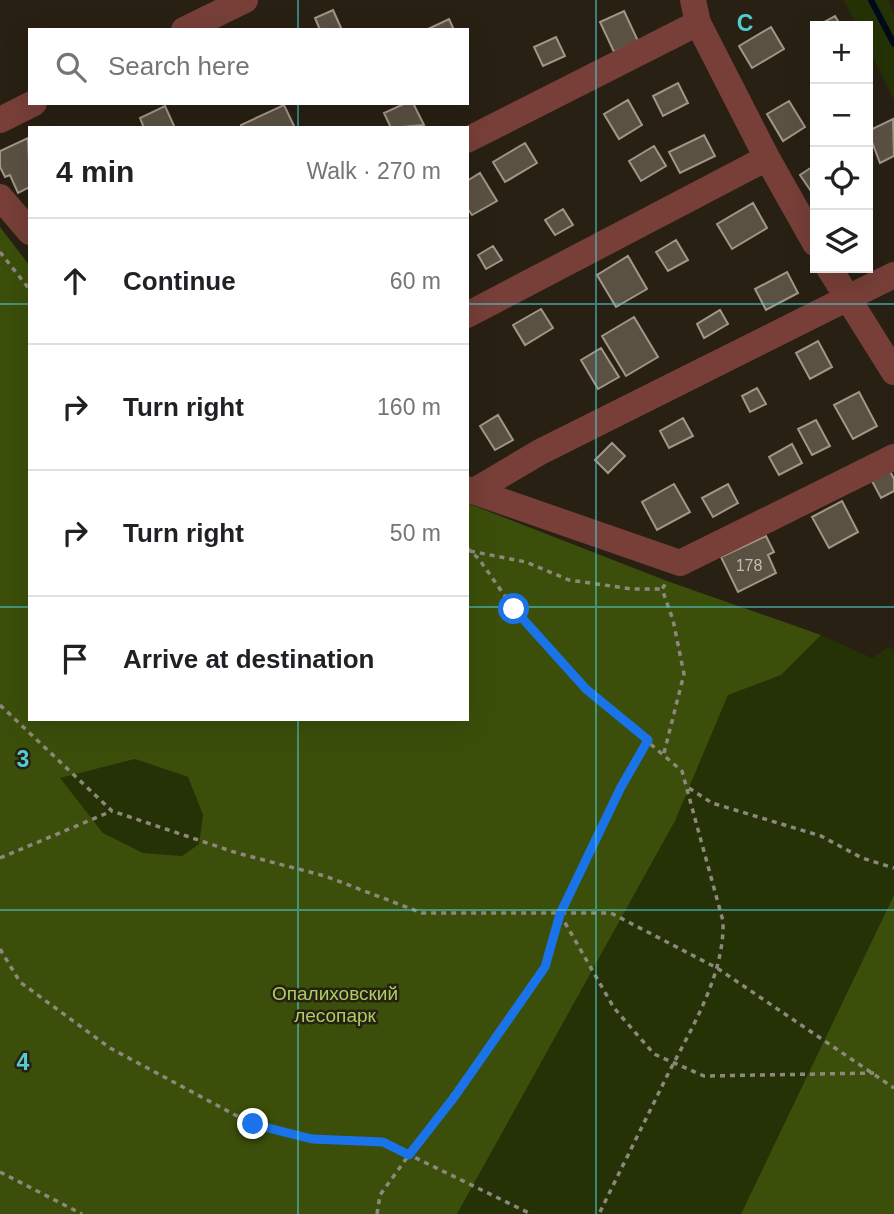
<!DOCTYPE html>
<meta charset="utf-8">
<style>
body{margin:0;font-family:Helvetica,sans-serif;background:#f6f6f6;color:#202124}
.controls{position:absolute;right:21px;top:21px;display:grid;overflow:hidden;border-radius:0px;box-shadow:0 7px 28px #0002}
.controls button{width:63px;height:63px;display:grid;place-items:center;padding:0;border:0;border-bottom:2px solid #e0e0e0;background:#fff;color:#202124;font:35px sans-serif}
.stop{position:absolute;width:21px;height:21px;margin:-16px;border:5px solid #1a73e8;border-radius:50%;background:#fff}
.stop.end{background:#1a73e8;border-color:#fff;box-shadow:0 2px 7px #0008}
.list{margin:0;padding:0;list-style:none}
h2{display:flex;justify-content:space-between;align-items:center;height:91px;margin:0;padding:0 28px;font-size:30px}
h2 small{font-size:23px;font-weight:400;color:#757577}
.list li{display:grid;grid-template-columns:46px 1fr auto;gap:21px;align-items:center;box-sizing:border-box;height:126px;padding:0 28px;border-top:2px solid #e0e0e0}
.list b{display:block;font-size:26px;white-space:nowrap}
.list em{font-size:23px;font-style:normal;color:#757577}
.icon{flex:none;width:38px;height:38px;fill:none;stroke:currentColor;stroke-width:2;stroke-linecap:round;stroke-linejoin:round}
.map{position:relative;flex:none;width:894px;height:1214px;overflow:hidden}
.search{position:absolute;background:#fff;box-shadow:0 7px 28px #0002;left:28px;top:28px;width:441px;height:77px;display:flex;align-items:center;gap:18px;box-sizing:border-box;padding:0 24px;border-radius:0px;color:#757577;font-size:26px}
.panel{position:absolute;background:#fff;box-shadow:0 7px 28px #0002;left:28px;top:126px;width:441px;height:595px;border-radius:0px}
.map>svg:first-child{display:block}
.green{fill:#253206}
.forest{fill:#3b4f0a;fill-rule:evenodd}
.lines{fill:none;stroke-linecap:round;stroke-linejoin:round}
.stream{stroke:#00091c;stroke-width:6}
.building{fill:#5b5143;stroke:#a29787;stroke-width:2}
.path{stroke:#8e877d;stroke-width:3.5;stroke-dasharray:5 5;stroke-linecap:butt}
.minor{stroke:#773f38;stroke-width:26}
.route{stroke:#1a73e8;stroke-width:9}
.grid{fill:none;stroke:#51ccd3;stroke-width:2;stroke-opacity:0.55}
.labels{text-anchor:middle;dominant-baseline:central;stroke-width:5;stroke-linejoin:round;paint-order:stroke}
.number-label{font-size:16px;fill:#c2bcb2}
.park-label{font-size:19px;fill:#a9cf5e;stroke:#282013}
.grid-label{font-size:23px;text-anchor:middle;font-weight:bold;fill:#51ccd3;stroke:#282013;stroke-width:5;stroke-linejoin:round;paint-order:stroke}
</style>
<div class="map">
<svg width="894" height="1214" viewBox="0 0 894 1214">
<rect width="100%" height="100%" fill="#282013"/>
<path class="green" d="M 844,0 L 888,0 L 894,14 L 894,100 L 868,47 L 868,26 L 857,26 Z
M 821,635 L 872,658 L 889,647 L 894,650 L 894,895 L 741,1214 L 457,1214 L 675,821 L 728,695 L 781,675 Z
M 135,759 L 188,777 L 203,815 L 199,844 L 182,856 L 143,853 L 103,833 L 59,778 Z"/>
<path class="forest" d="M 0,227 L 30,266 L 30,719 L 467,719 L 467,503 L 667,581 L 821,635 L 781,675 L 728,695 L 675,821 L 457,1214 L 0,1214 ZM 135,759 L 188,777 L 203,815 L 199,844 L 182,856 L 143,853 L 103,833 L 60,778 Z
M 894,895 L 894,1214 L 741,1214 Z"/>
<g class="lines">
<path class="stream" d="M 871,0 L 894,44"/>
</g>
<path class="building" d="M 333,10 L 342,30 L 320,30 L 315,18 Z
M 624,11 L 638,41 L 614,52 L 600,22 Z
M 835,16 L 841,26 L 817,26 Z
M 449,19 L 454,30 L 426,30 Z
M 771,27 L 784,49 L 752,68 L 739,46 Z
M 556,37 L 565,56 L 543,66 L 534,47 Z
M 678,83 L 688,103 L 663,116 L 653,96 Z
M 628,100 L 642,125 L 619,139 L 604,114 Z
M 789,101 L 805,127 L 783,141 L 767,114 Z
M 406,103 L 413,103 L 424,125 L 391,128 L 384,113 Z
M 284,105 L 295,128 L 242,128 L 241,125 Z
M 165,106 L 175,128 L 144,128 L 140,118 Z
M 893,119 L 894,156 L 880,163 L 868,131 Z
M 704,135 L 715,156 L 680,173 L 669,152 Z
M 28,138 L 30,187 L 18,193 L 10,175 L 5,177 L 0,167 L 0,151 Z
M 525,143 L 537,163 L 505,182 L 493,162 Z
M 654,146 L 666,166 L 641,181 L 629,161 Z
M 815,165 L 815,197 L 800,175 Z
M 480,173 L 497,201 L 472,215 L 467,208 L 467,181 Z
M 753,203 L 767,228 L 732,249 L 717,224 Z
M 563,209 L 573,225 L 555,235 L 545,220 Z
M 676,240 L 688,260 L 668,271 L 656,252 Z
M 493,246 L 502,260 L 486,269 L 478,255 Z
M 628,256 L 647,289 L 616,307 L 597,275 Z
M 787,272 L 798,293 L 766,310 L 755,289 Z
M 541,309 L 553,328 L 525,345 L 513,325 Z
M 720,310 L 728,324 L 704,338 L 697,324 Z
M 634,317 L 658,357 L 626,376 L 602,336 Z
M 818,341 L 832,367 L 810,379 L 796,353 Z
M 601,348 L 619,377 L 598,389 L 581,360 Z
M 757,388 L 766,404 L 750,412 L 742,396 Z
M 859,392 L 877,426 L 853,439 L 834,405 Z
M 498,415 L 513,440 L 495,450 L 480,426 Z
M 683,418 L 693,436 L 669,448 L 660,431 Z
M 816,420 L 830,446 L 812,455 L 798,429 Z
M 612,443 L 625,456 L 608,473 L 595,460 Z
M 792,444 L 802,463 L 779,475 L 769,457 Z
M 890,471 L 894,479 L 894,491 L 881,498 L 872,481 Z
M 674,484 L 690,512 L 657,530 L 642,502 Z
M 728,484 L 738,503 L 713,517 L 702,498 Z
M 842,501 L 858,532 L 829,548 L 812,517 Z
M 766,536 L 774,552 L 768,555 L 776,573 L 738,592 L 721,557 Z"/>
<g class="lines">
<path class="path" d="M 0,252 L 30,290
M 467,548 L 479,559 L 514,609 L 586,689 L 682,771 L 723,921 C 725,976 689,1032 665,1080 C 643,1125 621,1169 599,1214
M 470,551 L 526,562 L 569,580 L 632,589 L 662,589
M 0,705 L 112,811 L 237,853 L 325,876 L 422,913 L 611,913 L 717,968 L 894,1088
M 664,753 L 684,674 L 673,620 L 662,589 L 666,583
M 689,788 L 712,803 L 821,836 L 862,858 L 894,868
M 0,858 L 112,811
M 560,914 L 614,1008 L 654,1054 L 704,1076 L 874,1073
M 0,949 L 20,982 L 110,1048 L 252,1124 L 312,1139 L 383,1142 L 531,1214
M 0,1172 L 82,1214
M 377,1214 L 380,1195 L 545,967 L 560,914 L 621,787 L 648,740"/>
<path class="minor" d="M 693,0 L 698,23 L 767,158 L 815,243
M 184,30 L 245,0
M 0,120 L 34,103
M 467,140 L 698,23
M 0,197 L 30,232
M 829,268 L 894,372
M 467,315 L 767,158
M 467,489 L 680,563 L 894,457
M 474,491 L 540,452 L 894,275"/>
</g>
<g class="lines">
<path class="route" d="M 253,1124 L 312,1139 L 383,1142 L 409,1155 L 455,1096 L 545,967 L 560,914 L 621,787 L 648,740 L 586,689 L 514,609"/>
</g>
<path class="grid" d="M 298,0 L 298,30M 596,0 L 596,1214M 298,103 L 298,128M 0,304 L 30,304M 467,304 L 894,304M 0,607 L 30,607M 467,607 L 894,607M 298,719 L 298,1214M 0,910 L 894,910"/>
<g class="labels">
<g class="number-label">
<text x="749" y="565">178</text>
</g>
<g class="park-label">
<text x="335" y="993">Опалиховский<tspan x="335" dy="22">лесопарк</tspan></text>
</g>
</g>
<g class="grid-label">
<text x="745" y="31">C</text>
<text x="23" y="767">3</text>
<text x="23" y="1070">4</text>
</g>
</svg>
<div class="controls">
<button>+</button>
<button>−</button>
<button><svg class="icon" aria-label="locate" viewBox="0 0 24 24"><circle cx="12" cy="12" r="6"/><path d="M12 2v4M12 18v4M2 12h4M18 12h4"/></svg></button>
<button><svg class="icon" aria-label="layers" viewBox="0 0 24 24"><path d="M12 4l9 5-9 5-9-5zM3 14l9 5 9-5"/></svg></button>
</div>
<div class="stop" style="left:514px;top:609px"></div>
<div class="stop end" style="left:253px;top:1124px"></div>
<div class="search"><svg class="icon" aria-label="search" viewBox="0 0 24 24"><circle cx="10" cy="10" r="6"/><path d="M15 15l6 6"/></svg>Search here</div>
<section class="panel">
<h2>4 min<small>Walk · 270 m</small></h2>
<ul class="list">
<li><svg class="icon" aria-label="ahead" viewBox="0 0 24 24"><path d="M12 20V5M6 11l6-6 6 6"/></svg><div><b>Continue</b></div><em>60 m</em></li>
<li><svg class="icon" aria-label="right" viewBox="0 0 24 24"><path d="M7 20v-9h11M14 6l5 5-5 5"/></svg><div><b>Turn right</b></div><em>160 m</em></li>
<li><svg class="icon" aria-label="right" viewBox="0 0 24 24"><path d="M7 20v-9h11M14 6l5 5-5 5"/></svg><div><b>Turn right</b></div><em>50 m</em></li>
<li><svg class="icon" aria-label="arrive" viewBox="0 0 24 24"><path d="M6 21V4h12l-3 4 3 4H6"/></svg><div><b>Arrive at destination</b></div></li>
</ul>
</section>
</div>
